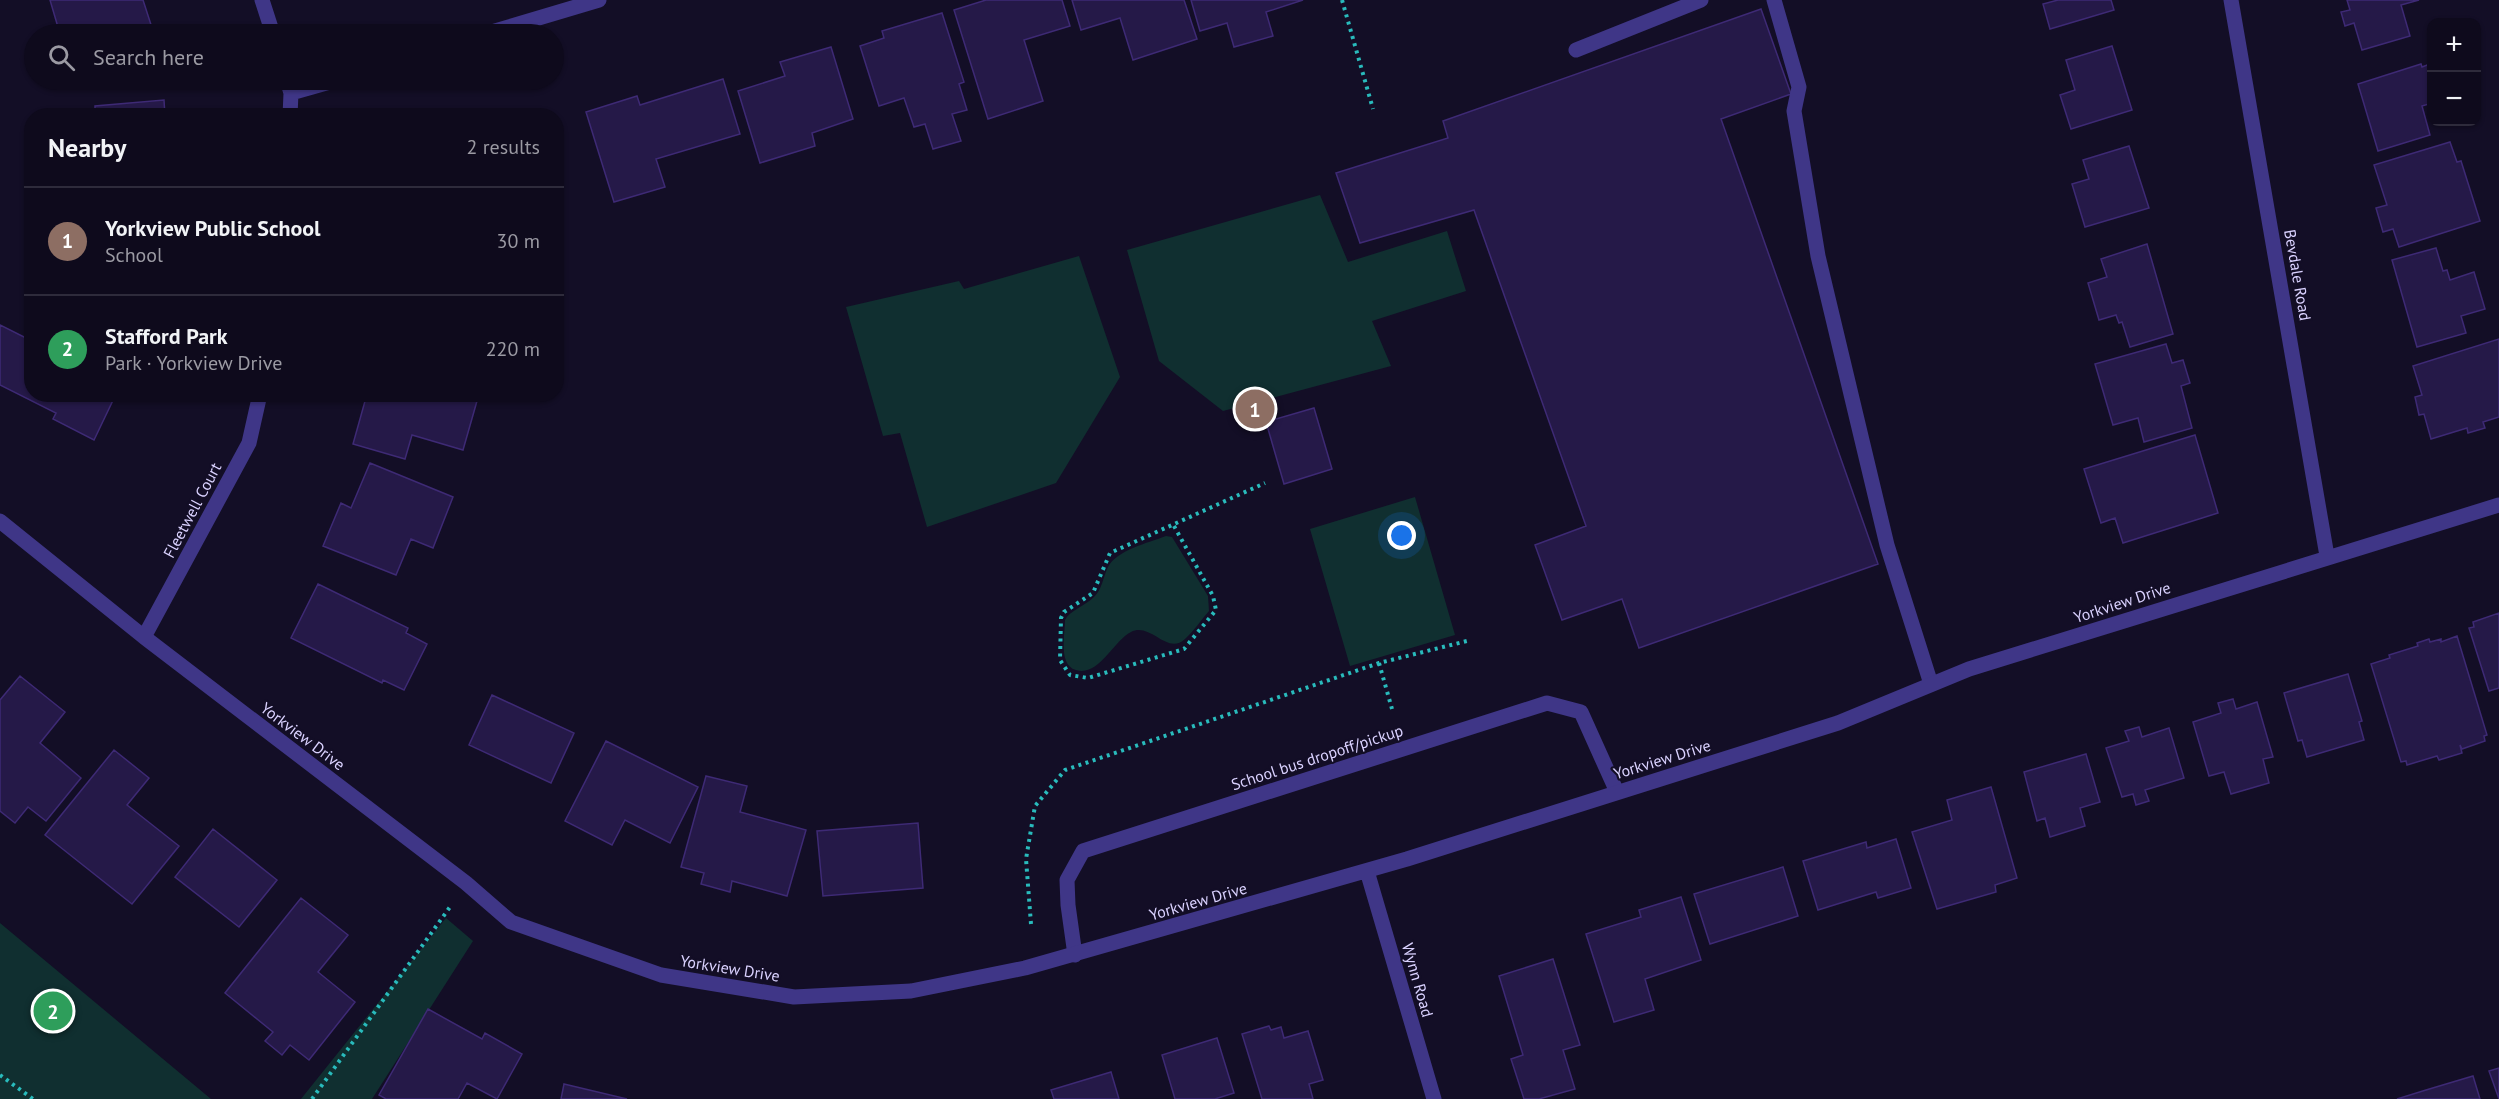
<!DOCTYPE html>
<meta charset="utf-8">
<style>
body{margin:0;font-family:"PT Sans",sans-serif;background:#1c1829;color:#f1f3f6}
.controls{position:absolute;right:18px;top:18px;display:grid;overflow:hidden;border-radius:12px;box-shadow:0 2px 4px #0004}
.controls button{width:54px;height:54px;display:grid;place-items:center;padding:0;border:0;border-bottom:2px solid #2e2b3b;background:#0e0a1c;color:#f1f3f6;font:30px sans-serif}
.you{position:absolute;left:1402px;top:536px;width:21px;height:21px;margin:-15px;border:4px solid #fff;border-radius:50%;background:#1a73e8;box-shadow:0 0 0 9px #1a73e833}
.badge{display:grid;place-items:center;width:39px;height:39px;border-radius:50%;background:#b45309;color:#fff;font-size:20px;font-weight:700}
.pin{position:absolute;translate:-50% -50%;border:3px solid #fff;box-shadow:0 2px 6px #0006}
.list{margin:0;padding:0;list-style:none}
h2{display:flex;justify-content:space-between;align-items:center;height:78px;margin:0;padding:0 24px;font-size:26px}
h2 small{font-size:20px;font-weight:400;color:#9b9aa3}
.list li{display:grid;grid-template-columns:39px 1fr auto;gap:18px;align-items:center;box-sizing:border-box;height:108px;padding:0 24px;border-top:2px solid #2e2b3b}
.list b{display:block;font-size:22px;white-space:nowrap}
.list p{margin:0;font-size:20px;white-space:nowrap;color:#9b9aa3}
.list em{font-size:20px;font-style:normal;color:#9b9aa3}
.icon{flex:none;width:33px;height:33px;fill:none;stroke:currentColor;stroke-width:2;stroke-linecap:round;stroke-linejoin:round}
.map{position:relative;flex:none;width:2499px;height:1099px;overflow:hidden}
.search{position:absolute;background:#0e0a1c;box-shadow:0 2px 4px #0004;left:24px;top:24px;width:540px;height:66px;display:flex;align-items:center;gap:15px;box-sizing:border-box;padding:0 21px;border-radius:33px;color:#9b9aa3;font-size:22px}
.panel{position:absolute;background:#0e0a1c;box-shadow:0 2px 4px #0004;left:24px;top:108px;width:540px;height:294px;border-radius:24px}
.map>svg:first-child{display:block}
.green{fill:#102f30}
.building{fill:#251948;stroke:#3e2a75;stroke-width:1.5}
.lines{fill:none;stroke-linecap:round;stroke-linejoin:round}
.path{stroke:#29bbbc;stroke-width:4;stroke-dasharray:3 4.5;stroke-linecap:butt}
.service{stroke:#3f3687;stroke-width:15}
.minor{stroke:#3f3687;stroke-width:15}
.labels{text-anchor:middle;dominant-baseline:central;stroke-width:4.5;stroke-linejoin:round;paint-order:stroke}
.street-label{font-size:16px;fill:#dad2ff;stroke:#130e26}
</style>
<div class="map">
<svg width="2499" height="1099" viewBox="0 0 2499 1099">
<rect width="100%" height="100%" fill="#130e26"/>
<path class="green" d="M 1320,195 L 1348,262 L 1447,231 L 1466,291 L 1372,321 L 1391,366 L 1223,411 L 1159,361 L 1127,250 Z
M 1079,256 L 1120,377 L 1056,483 L 927,527 L 900,433 L 883,436 L 846,307 L 959,281 L 964,289 Z
M 1415,497 L 1455,635 L 1350,666 L 1310,529 Z
M 1166,536 L 1172,537 L 1208,596 L 1209,611 C 1201,620 1194,631 1185,639 C 1167,656 1151,622 1131,632 C 1113,641 1099,677 1076,670 C 1058,665 1065,635 1065,620 C 1069,611 1086,605 1094,597 C 1102,590 1103,577 1108,567 C 1117,550 1148,543 1166,536 Z
M 446,918 L 473,941 L 372,1099 L 301,1099 Z
M 0,923 L 211,1099 L 0,1099 Z"/>
<path class="building" d="M 50,0 L 143,0 L 154,34 L 82,34 L 80,28 L 60,34 Z
M 986,0 L 1062,0 L 1070,26 L 1024,40 L 1043,101 L 988,119 L 954,10 Z
M 1072,0 L 1184,0 L 1197,39 L 1133,60 L 1120,18 L 1081,30 Z
M 1191,0 L 1303,0 L 1266,12 L 1273,36 L 1234,47 L 1227,23 L 1200,31 Z
M 2058,0 L 2111,0 L 2114,10 L 2050,29 L 2043,4 Z
M 2347,0 L 2419,0 L 2401,5 L 2410,36 L 2362,50 L 2354,23 L 2345,26 L 2341,12 L 2350,10 Z
M 1761,9 L 1791,94 L 1721,119 L 1878,564 L 1639,648 L 1622,599 L 1562,620 L 1535,545 L 1586,526 L 1474,210 L 1360,243 L 1336,173 L 1448,138 L 1443,121 Z
M 942,13 L 964,82 L 959,84 L 967,110 L 952,114 L 961,141 L 933,149 L 925,124 L 914,127 L 904,98 L 879,106 L 860,46 L 884,38 L 882,31 Z
M 2112,46 L 2132,110 L 2071,129 L 2060,95 L 2075,90 L 2066,60 Z
M 831,47 L 853,119 L 812,133 L 815,146 L 760,163 L 738,91 L 785,76 L 780,62 Z
M 2421,64 L 2422,67 L 2430,64 L 2432,68 L 2432,103 L 2422,106 L 2430,135 L 2378,151 L 2358,84 Z
M 723,79 L 740,134 L 656,159 L 665,187 L 614,202 L 586,112 L 637,96 L 640,105 Z
M 164,100 L 165,116 L 78,116 L 78,112 L 95,111 L 95,106 Z
M 2450,142 L 2457,162 L 2461,161 L 2480,221 L 2399,247 L 2393,229 L 2383,232 L 2376,208 L 2387,205 L 2374,165 Z
M 2129,146 L 2149,208 L 2085,227 L 2072,184 L 2089,179 L 2083,160 Z
M 2147,244 L 2173,334 L 2130,347 L 2122,322 L 2119,323 L 2116,315 L 2099,320 L 2088,283 L 2107,277 L 2101,259 Z
M 2436,248 L 2443,271 L 2447,270 L 2450,280 L 2474,272 L 2485,309 L 2461,316 L 2466,333 L 2417,347 L 2392,260 Z
M 0,325 L 32,341 L 32,394 L 116,394 L 94,440 L 53,419 L 56,413 L 0,385 Z
M 2499,339 L 2499,417 L 2483,422 L 2485,428 L 2468,433 L 2467,428 L 2431,439 L 2424,414 L 2419,415 L 2415,397 L 2422,395 L 2413,366 Z
M 2166,344 L 2172,363 L 2183,360 L 2190,383 L 2181,386 L 2192,428 L 2144,442 L 2138,418 L 2113,425 L 2095,364 Z
M 367,394 L 479,394 L 463,450 L 412,435 L 405,459 L 353,444 Z
M 1314,408 L 1332,469 L 1284,484 L 1266,422 Z
M 2195,435 L 2218,513 L 2123,543 L 2115,518 L 2101,523 L 2084,469 Z
M 370,463 L 453,497 L 433,548 L 411,539 L 396,575 L 323,546 L 341,503 L 351,508 Z
M 318,584 L 408,628 L 406,633 L 427,644 L 404,690 L 383,680 L 382,683 L 291,638 Z
M 2499,613 L 2499,688 L 2489,691 L 2469,628 L 2474,627 L 2473,622 Z
M 2457,636 L 2487,735 L 2484,736 L 2485,741 L 2462,749 L 2460,745 L 2462,753 L 2439,760 L 2437,756 L 2407,765 L 2406,761 L 2401,762 L 2371,664 L 2390,658 L 2389,655 L 2418,646 L 2417,643 L 2429,639 L 2430,642 L 2441,639 L 2441,642 Z
M 2348,674 L 2362,721 L 2359,722 L 2364,740 L 2307,757 L 2302,740 L 2298,741 L 2284,693 Z
M 20,676 L 65,712 L 40,743 L 81,778 L 46,821 L 28,807 L 15,823 L 0,811 L 0,700 Z
M 492,695 L 574,733 L 551,783 L 469,745 Z
M 2233,699 L 2236,709 L 2257,702 L 2273,757 L 2263,759 L 2269,783 L 2231,794 L 2224,772 L 2209,776 L 2193,722 L 2221,713 L 2218,703 Z
M 2139,727 L 2142,737 L 2169,728 L 2184,778 L 2145,790 L 2149,801 L 2136,805 L 2133,794 L 2122,797 L 2106,748 L 2129,741 L 2125,731 Z
M 606,741 L 698,787 L 670,843 L 625,820 L 612,845 L 565,821 Z
M 114,750 L 149,778 L 127,805 L 179,846 L 132,904 L 45,835 Z
M 2086,754 L 2100,802 L 2080,808 L 2085,826 L 2050,837 L 2045,818 L 2037,821 L 2024,772 Z
M 706,776 L 747,786 L 740,812 L 806,830 L 787,896 L 732,881 L 730,892 L 701,884 L 704,873 L 681,867 Z
M 1991,787 L 2017,878 L 1995,885 L 1996,892 L 1937,909 L 1912,832 L 1952,820 L 1947,800 Z
M 918,823 L 923,888 L 823,896 L 817,831 Z
M 213,829 L 277,880 L 239,927 L 175,877 Z
M 1896,839 L 1911,888 L 1878,898 L 1876,892 L 1818,910 L 1803,861 L 1866,842 L 1867,848 Z
M 1783,867 L 1798,916 L 1710,944 L 1694,894 Z
M 1681,897 L 1701,960 L 1645,979 L 1654,1010 L 1614,1022 L 1586,934 L 1641,917 L 1639,910 Z
M 301,898 L 348,935 L 318,972 L 355,1002 L 309,1060 L 290,1045 L 282,1055 L 265,1041 L 273,1032 L 225,993 Z
M 1553,959 L 1580,1045 L 1563,1050 L 1575,1089 L 1539,1099 L 1524,1099 L 1511,1059 L 1523,1055 L 1499,976 Z
M 428,1009 L 482,1039 L 485,1033 L 522,1054 L 497,1099 L 467,1083 L 458,1099 L 386,1099 L 379,1095 Z
M 1269,1026 L 1271,1030 L 1281,1027 L 1284,1038 L 1308,1031 L 1323,1080 L 1309,1084 L 1313,1099 L 1262,1099 L 1242,1034 Z
M 1217,1038 L 1234,1093 L 1215,1099 L 1175,1099 L 1162,1055 Z
M 2499,1068 L 2499,1099 L 2489,1071 Z
M 1111,1072 L 1119,1099 L 1054,1099 L 1051,1090 Z
M 2473,1076 L 2480,1099 L 2397,1099 L 2426,1090 Z
M 564,1084 L 627,1099 L 561,1099 Z"/>
<g class="lines">
<path class="path" d="M 1342,0 L 1373,109
M 1174,526 L 1213,596 L 1216,610 L 1184,649 L 1088,678 L 1070,675 L 1060,660 L 1061,618 L 1064,612 L 1093,593 L 1110,553 L 1265,483
M 1379,663 L 1392,709
M 1031,924 L 1026,859 L 1035,806 L 1065,770 L 1379,663 L 1471,640
M 0,1075 L 33,1099
M 312,1099 L 450,907"/>
<path class="service" d="M 1774,0 L 1799,87 L 1794,111 L 1818,256 L 1887,545 L 1931,684
M 1576,50 L 1701,0
M 1075,955 L 1068,905 L 1067,880 L 1083,851 L 1547,703 L 1581,712 L 1617,792"/>
<path class="minor" d="M 262,0 L 273,34
M 2231,0 L 2327,556
M 485,34 L 599,0
M 287,80 L 291,93 L 290,116
M 291,93 L 337,80
M 0,521 L 144,637 L 466,883 L 511,922 L 661,975 L 794,997 L 911,991 L 1025,968 L 1407,859 L 1838,723 L 1969,669 L 2499,505
M 144,637 L 249,443 L 260,394
M 1367,871 L 1434,1099"/>
</g>
<g class="labels">
<g class="street-label">
<text transform="translate(2298 275) rotate(80)">Bevdale Road</text>
<text transform="translate(192 510) rotate(-62)">Fleetwell Court</text>
<text transform="translate(2122 602) rotate(-18)">Yorkview Drive</text>
<text transform="translate(303 736) rotate(37)">Yorkview Drive</text>
<text transform="translate(1317 757) rotate(-18)">School bus dropoff/pickup</text>
<text transform="translate(1662 759) rotate(-17)">Yorkview Drive</text>
<text transform="translate(1198 901) rotate(-16)">Yorkview Drive</text>
<text transform="translate(730 968) rotate(9)">Yorkview Drive</text>
<text transform="translate(1418 980) rotate(74)">Wynn Road</text>
</g>
</g>
</svg>
<div class="controls">
<button>+</button>
<button>−</button>
</div>
<div class="you"></div>
<div class="pin badge" style="left:1255px;top:409px;background:#8d6e63">1</div>
<div class="pin badge" style="left:53px;top:1011px;background:#2e9e5b">2</div>
<div class="search"><svg class="icon" aria-label="search" viewBox="0 0 24 24"><circle cx="10" cy="10" r="6"/><path d="M15 15l6 6"/></svg>Search here</div>
<section class="panel">
<h2>Nearby<small>2 results</small></h2>
<ul class="list">
<li><span class="badge" style="background:#8d6e63">1</span><div><b>Yorkview Public School</b><p>School</p></div><em>30 m</em></li>
<li><span class="badge" style="background:#2e9e5b">2</span><div><b>Stafford Park</b><p>Park · Yorkview Drive</p></div><em>220 m</em></li>
</ul>
</section>
</div>
